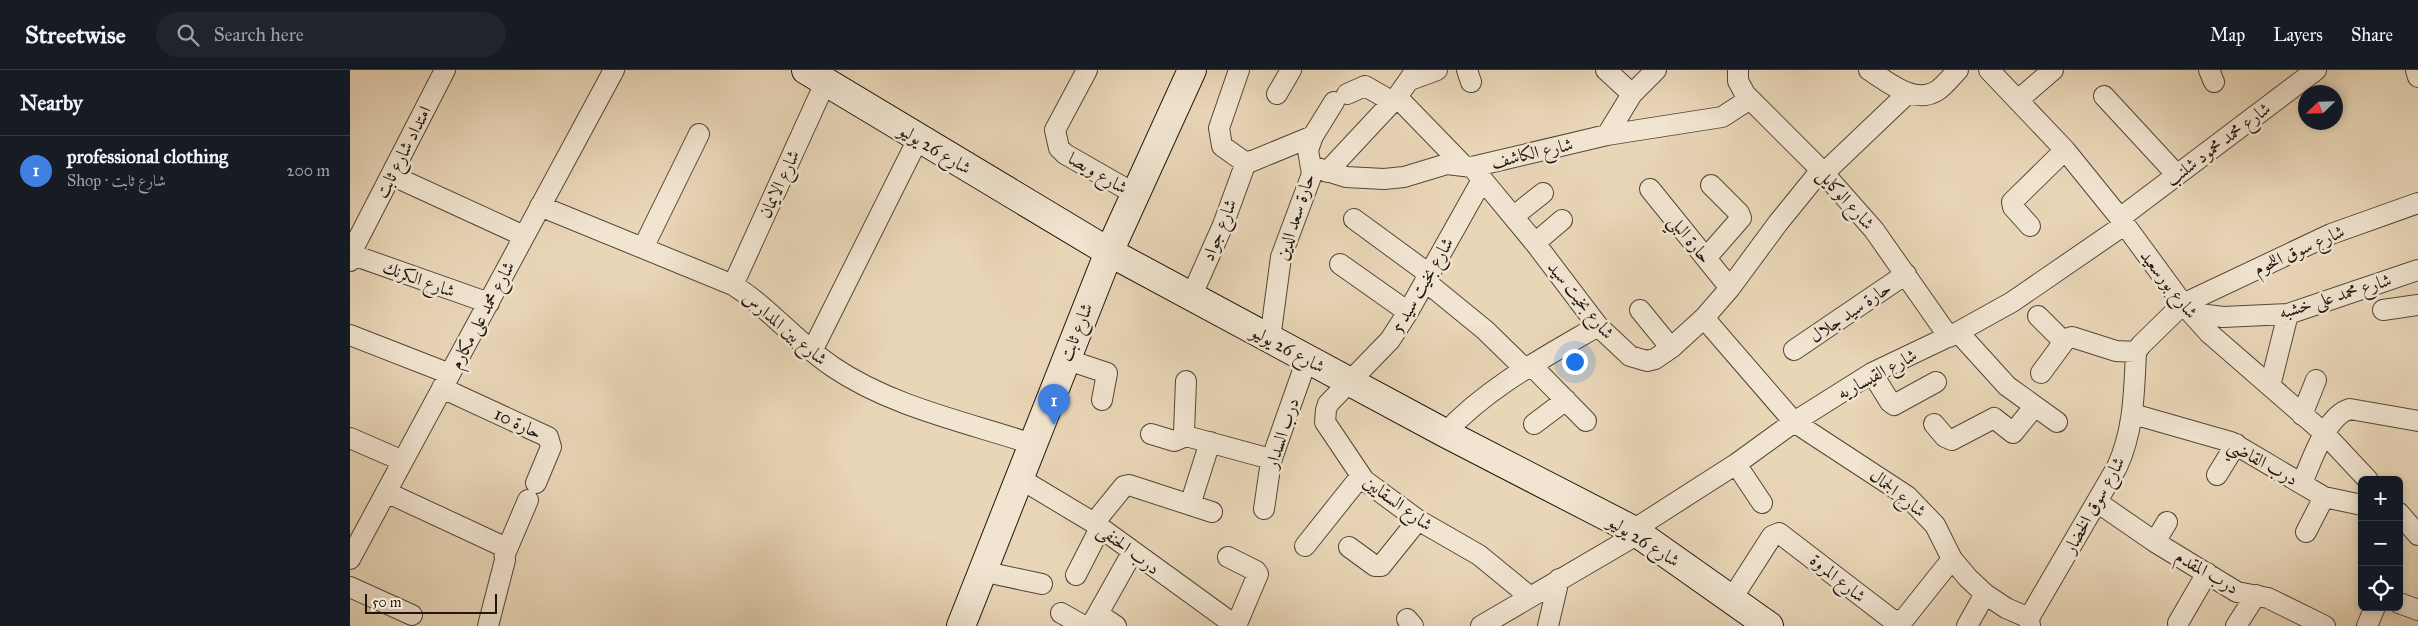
<!DOCTYPE html>
<meta charset="utf-8">
<style>
body{margin:0;font-family:"IM FELL Great Primer",Amiri,serif;background:#20242c;color:#f1f3f6}
.controls{position:absolute;right:15px;bottom:15px;display:grid;overflow:hidden;border-radius:8px;box-shadow:0 2px 8px #0003}
.controls button{width:45px;height:45px;display:grid;place-items:center;padding:0;border:0;border-bottom:1px solid #363941;background:#171b24;color:#f1f3f6;font:25px sans-serif}
.compass{position:absolute;left:1948px;top:15px;width:45px;height:45px;border-radius:50%;background:#171b24;box-shadow:0 2px 8px #0003;rotate:247deg}
.scale{position:absolute;left:15px;bottom:12px;width:132px;box-sizing:border-box;padding-left:5px;border:2px solid #20170f;border-top:0;font-size:14px;line-height:18px;white-space:nowrap;color:#20170f;-webkit-text-stroke:4px #f1e4d0;paint-order:stroke}
.you{position:absolute;left:1224px;top:291px;width:18px;height:18px;margin:-12px;border:4px solid #fff;border-radius:50%;background:#1a73e8;box-shadow:0 0 0 8px #1a73e833}
.badge{display:grid;place-items:center;width:32px;height:32px;border-radius:50%;background:#c59692;color:#fff;font-size:16px;font-weight:700}
.pin{position:absolute;translate:-50% -41px;filter:drop-shadow(0 1px 2px #0008)}
.pin::after{content:'';position:absolute;top:26px;width:18px;height:15px;background:inherit;clip-path:polygon(0 0,100% 0,50% 100%)}
.list{margin:0;padding:0;list-style:none}
h2{display:flex;justify-content:space-between;align-items:center;height:65px;margin:0;padding:0 20px;font-size:21px}
h2 small{font-size:16px;font-weight:400;color:#9ea1a6}
.list li{display:grid;grid-template-columns:32px 1fr auto;gap:15px;align-items:center;box-sizing:border-box;height:70px;padding:0 20px;border-top:1px solid #363941}
.list b{display:block;font-size:19px;white-space:nowrap}
.list p{margin:0;font-size:16px;white-space:nowrap;color:#9ea1a6}
.list em{font-size:16px;font-style:normal;color:#9ea1a6}
.icon{flex:none;width:28px;height:28px;fill:none;stroke:currentColor;stroke-width:2;stroke-linecap:round;stroke-linejoin:round}
.map{position:relative;flex:none;width:2068px;height:556px;overflow:hidden}
header{display:flex;align-items:center;gap:30px;box-sizing:border-box;height:70px;padding:0 25px;background:#171b24;border-bottom:1px solid #363941}
header strong{font-size:24px}
nav{display:flex;gap:28px;margin-inline-start:auto;font-size:18px}
.search{width:350px;height:45px;background:#20242c;display:flex;align-items:center;gap:12px;box-sizing:border-box;padding:0 18px;border-radius:28px;color:#9ea1a6;font-size:19px}
main{display:flex}
aside{flex:1;background:#171b24}
.map>svg:first-child{display:block}
.lines{fill:none;stroke-linecap:round;stroke-linejoin:round}
.street-casing{stroke:#524739;stroke-width:22}
.secondary-casing{stroke:#20170f;stroke-width:30}
.street{stroke:#f1e4d0;stroke-width:20}
.secondary{stroke:#f1e4d0;stroke-width:28}
.labels{text-anchor:middle;dominant-baseline:central;stroke-width:5;stroke-linejoin:round;paint-order:stroke}
.street-label{font-size:18px;fill:#20170f;stroke:#f1e4d0}
</style>
<header>
<strong>Streetwise</strong>
<div class="search"><svg class="icon" aria-label="search" viewBox="0 0 24 24"><circle cx="10" cy="10" r="6"/><path d="M15 15l6 6"/></svg>Search here</div>
<nav><a>Map</a><a>Layers</a><a>Share</a></nav>
</header>
<main>
<aside>
<h2>Nearby<small></small></h2>
<ul class="list">
<li><span class="badge" style="background:#3f7fe0">1</span><div><b>professional clothing</b><p>Shop · شارع ثابت</p></div><em>200 m</em></li>
</ul>
</aside>
<div class="map">
<svg width="2068" height="556" viewBox="0 0 2068 556">
<rect width="100%" height="100%" fill="#e9d6b7"/>
<filter id="stains"><feTurbulence type="fractalNoise" baseFrequency=".004" numOctaves="4"/><feColorMatrix values="0 0 0 0 .2 0 0 0 0 .09 0 0 0 0 .02 0 0 0 .5 -.17"/></filter>
<radialGradient id="worn" r=".72"><stop offset=".6" stop-color="#630" stop-opacity="0"/><stop offset="1" stop-color="#630" stop-opacity=".3"/></radialGradient>
<g class="lines">
<defs>
<path id="street" d="M 737,0 L 705,60 L 709,78 L 715,84 L 785,124
M 889,0 L 869,58 L 872,76 L 893,91 L 900,92 L 963,66
M 1117,0 L 1121,12
M 1256,0 L 1282,24
M 1388,0 L 1388,11 L 1395,24 L 1471,100 L 1524,160 L 1599,267
M 1519,0 C 1538,12 1565,36 1588,20 C 1595,15 1602,6 1608,0
M 1639,0 L 1715,80 L 1770,148 L 1833,234 L 1859,263 L 1974,363 L 2018,410
M 1859,0 L 1864,12
M 2066,0 L 2068,7
M 1060,10 L 1087,0
M 927,24 L 941,0
M 997,24 L 1015,16 L 1043,32
M 1754,26 L 1827,105
M 1047,27 L 1112,94
M 1668,30 L 1703,0
M 1257,65 L 1282,24 L 1306,0
M 961,96 L 996,107 L 1034,109 L 1054,107 L 1097,94 L 1122,97 L 1257,65 L 1372,47 L 1400,29
M 1122,97 L 1185,173 L 1248,256 L 1280,286 L 1297,291 L 1305,289 L 1321,278 L 1354,248 L 1380,218 L 1428,153 L 1471,100
M 977,102 L 1047,27 L 1066,0
M 1474,103 L 1558,23
M 41,105 L 174,166
M 1132,110 L 1058,242 L 1040,270 L 978,334 L 976,340 L 975,352 L 1014,410 L 1068,450 L 1129,485 L 1179,526
M 1300,119 L 1380,218
M 190,136 L 383,215 C 420,238 447,273 483,297 C 542,337 616,352 682,374
M 1164,146 L 1193,123
M 1770,148 L 1966,0
M 1004,149 L 1079,204
M 1680,156 L 1663,137 L 1662,132 L 1715,80
M 1185,173 L 1212,150
M 293,178 L 349,64
M 0,184 L 139,233
M 1356,188 L 1391,148 L 1389,143 L 1361,115
M 0,191 L 2,181 L 95,0
M 990,194 L 1058,242
M 1075,211 L 1135,260 L 1175,299
M 383,215 L 475,13
M 841,227 L 873,155 L 896,92
M 1290,240 L 1321,278
M 2033,240 L 2068,235
M 1841,243 L 1873,247 L 1938,244 L 2068,200
M 1688,246 L 1714,272
M 1354,248 L 1444,352 L 1557,426 L 1585,455 L 1602,489 L 1618,508 L 1635,524 L 1656,538 L 1679,548
M 1608,262 L 1657,316 L 1707,352
M 0,265 L 100,304
M 920,269 L 931,187 L 962,104 L 958,80 L 963,66 L 984,32
M 1444,280 L 1556,204
M 462,281 L 568,69
M 715,289 L 757,303 L 752,330
M 1181,295 L 1236,351
M 1522,303 L 1540,332 L 1544,335 L 1586,312
M 1691,303 L 1716,269 L 1722,267 L 1766,281 L 1786,282
M 836,311 L 834,362 L 836,366 L 921,389
M 1920,316 L 1938,244
M 92,318 L 198,367 L 201,377 L 186,413
M 1783,344 L 1881,372 L 1974,427 L 2012,435
M 1952,345 L 1966,310
M 1184,354 L 1216,330
M 1584,354 L 1595,367 L 1602,370 L 1644,348 L 1663,363 L 1684,337
M 1095,363 C 1138,317 1193,288 1248,256
M 801,364 L 824,371 L 836,366
M 0,368 L 53,391
M 1386,394 L 1412,433
M 1867,405 L 1886,374
M 669,408 L 744,453 L 886,556
M 1952,413 C 1961,393 1976,345 2000,339 L 2068,351
M 36,422 L 150,475 L 154,479 L 155,490 L 138,556
M 1747,432 L 1805,472 L 1887,522 L 1918,528 L 1975,556
M 840,435 L 860,372
M 914,439 L 921,391 L 957,289
M 2049,443 L 2068,465
M 744,453 L 774,416 L 779,415 L 862,442
M 1283,460 L 1386,394 L 1444,352 L 1522,303 L 1608,262 L 1662,232 L 1774,155
M 1956,462 L 1974,427
M 1805,472 L 1817,452
M 955,476 L 1010,407
M 999,477 L 1025,496 L 1031,496 L 1068,450
M 155,484 L 178,430
M 878,487 L 906,501 L 908,504 L 886,556
M 0,489 L 264,0
M 631,501 L 692,514
M 726,505 L 750,458
M 0,517 L 62,545
M 1381,530 L 1422,466 L 1429,463 L 1545,552 L 1555,548 L 1602,489
M 2049,533 L 2068,540
M 711,543 L 734,556
M 748,544 L 766,556
M 1057,549 L 1063,556
M 1828,553 L 1857,503
M 741,556 L 782,483
M 1131,556 L 1288,464
M 1198,556 L 1209,509
M 1617,556 L 1635,524
M 1680,556 L 1679,548 L 1767,397 C 1784,360 1784,323 1786,282 L 1791,275 L 1833,234 L 1981,164 L 2068,133
M 1886,556 L 1906,525
M 2017,556 L 2025,537"/>
<path id="secondary" d="M 456,0 L 759,182 L 1095,363 L 1283,460 L 1419,556
M 611,556 L 759,182 L 842,0"/>
</defs>
<use href="#street" class="street-casing"/>
<use href="#secondary" class="secondary-casing"/>
<use href="#street" class="street"/>
<use href="#secondary" class="secondary"/>
</g>
<g class="labels">
<g class="street-label">
<text transform="translate(1868 74) rotate(-37)">شارع محمد محمود شلنب</text>
<text transform="translate(585 79) rotate(31)">شارع 26 يوليو</text>
<text transform="translate(53 82) rotate(-63)">امتداد شارع ثابت</text>
<text transform="translate(1182 83) rotate(-13)">شارع الكاشف</text>
<text transform="translate(748 103) rotate(30)">شارع ويصا</text>
<text transform="translate(429 114) rotate(-65)">شارع الايمان</text>
<text transform="translate(1496 129) rotate(48)">شارع الوكايل</text>
<text transform="translate(945 147) rotate(-72)">حارة سعد الدين</text>
<text transform="translate(869 160) rotate(-68)">شارع جواد</text>
<text transform="translate(1340 169) rotate(51)">حارة البلي</text>
<text transform="translate(1949 180) rotate(-24)">شارع سوق اللحوم</text>
<text transform="translate(69 209) rotate(20)">شارع الكرنك</text>
<text transform="translate(1819 214) rotate(52)">شارع بورسعيد</text>
<text transform="translate(1072 215) rotate(-60)">شارع بخيت سيد 5</text>
<text transform="translate(1985 226) rotate(-17)">شارع محمد على خشبه</text>
<text transform="translate(1231 230) rotate(51)">شارع بخيت سيد</text>
<text transform="translate(1500 242) rotate(-34)">حارة سيد جلال</text>
<text transform="translate(132 245) rotate(-62)">شارع محمد على مكارم</text>
<text transform="translate(435 258) rotate(40)">شارع بين المدارس</text>
<text transform="translate(726 262) rotate(-68)">شارع ثابت</text>
<text transform="translate(938 279) rotate(28)">شارع 26 يوليو</text>
<text transform="translate(1527 304) rotate(-28)">شارع القيساريه</text>
<text transform="translate(168 353) rotate(25)">حارة 10</text>
<text transform="translate(932 363) rotate(-72)">درب السدار</text>
<text transform="translate(1913 392) rotate(29)">درب القاضي</text>
<text transform="translate(1548 423) rotate(38)">شارع الجمال</text>
<text transform="translate(1048 433) rotate(36)">شارع السقايين</text>
<text transform="translate(1744 435) rotate(-61)">شارع سوق الخضار</text>
<text transform="translate(1294 471) rotate(32)">شارع 26 يوليو</text>
<text transform="translate(779 479) rotate(37)">درب الحنفى</text>
<text transform="translate(1857 502) rotate(30)">درب المقدم</text>
<text transform="translate(1488 508) rotate(39)">شارع المروة</text>
</g>
</g>
<rect width="100%" height="100%" filter="url(#stains)"/>
<rect width="100%" height="100%" fill="url(#worn)"/>
</svg>
<div class="controls">
<button>+</button>
<button>−</button>
<button><svg class="icon" aria-label="locate" viewBox="0 0 24 24"><circle cx="12" cy="12" r="6"/><path d="M12 2v4M12 18v4M2 12h4M18 12h4"/></svg></button>
</div>
<svg class="compass" viewBox="-18 -18 36 36"><path d="M0-13l5 13h-10z" fill="#e53935"/><path d="M0 13l5-13h-10z" fill="#9ea1a6"/></svg>
<div class="scale">50 m</div>
<div class="you"></div>
<div class="pin badge" style="left:704px;top:355px;background:#3f7fe0">1</div>
</div>
</main>
